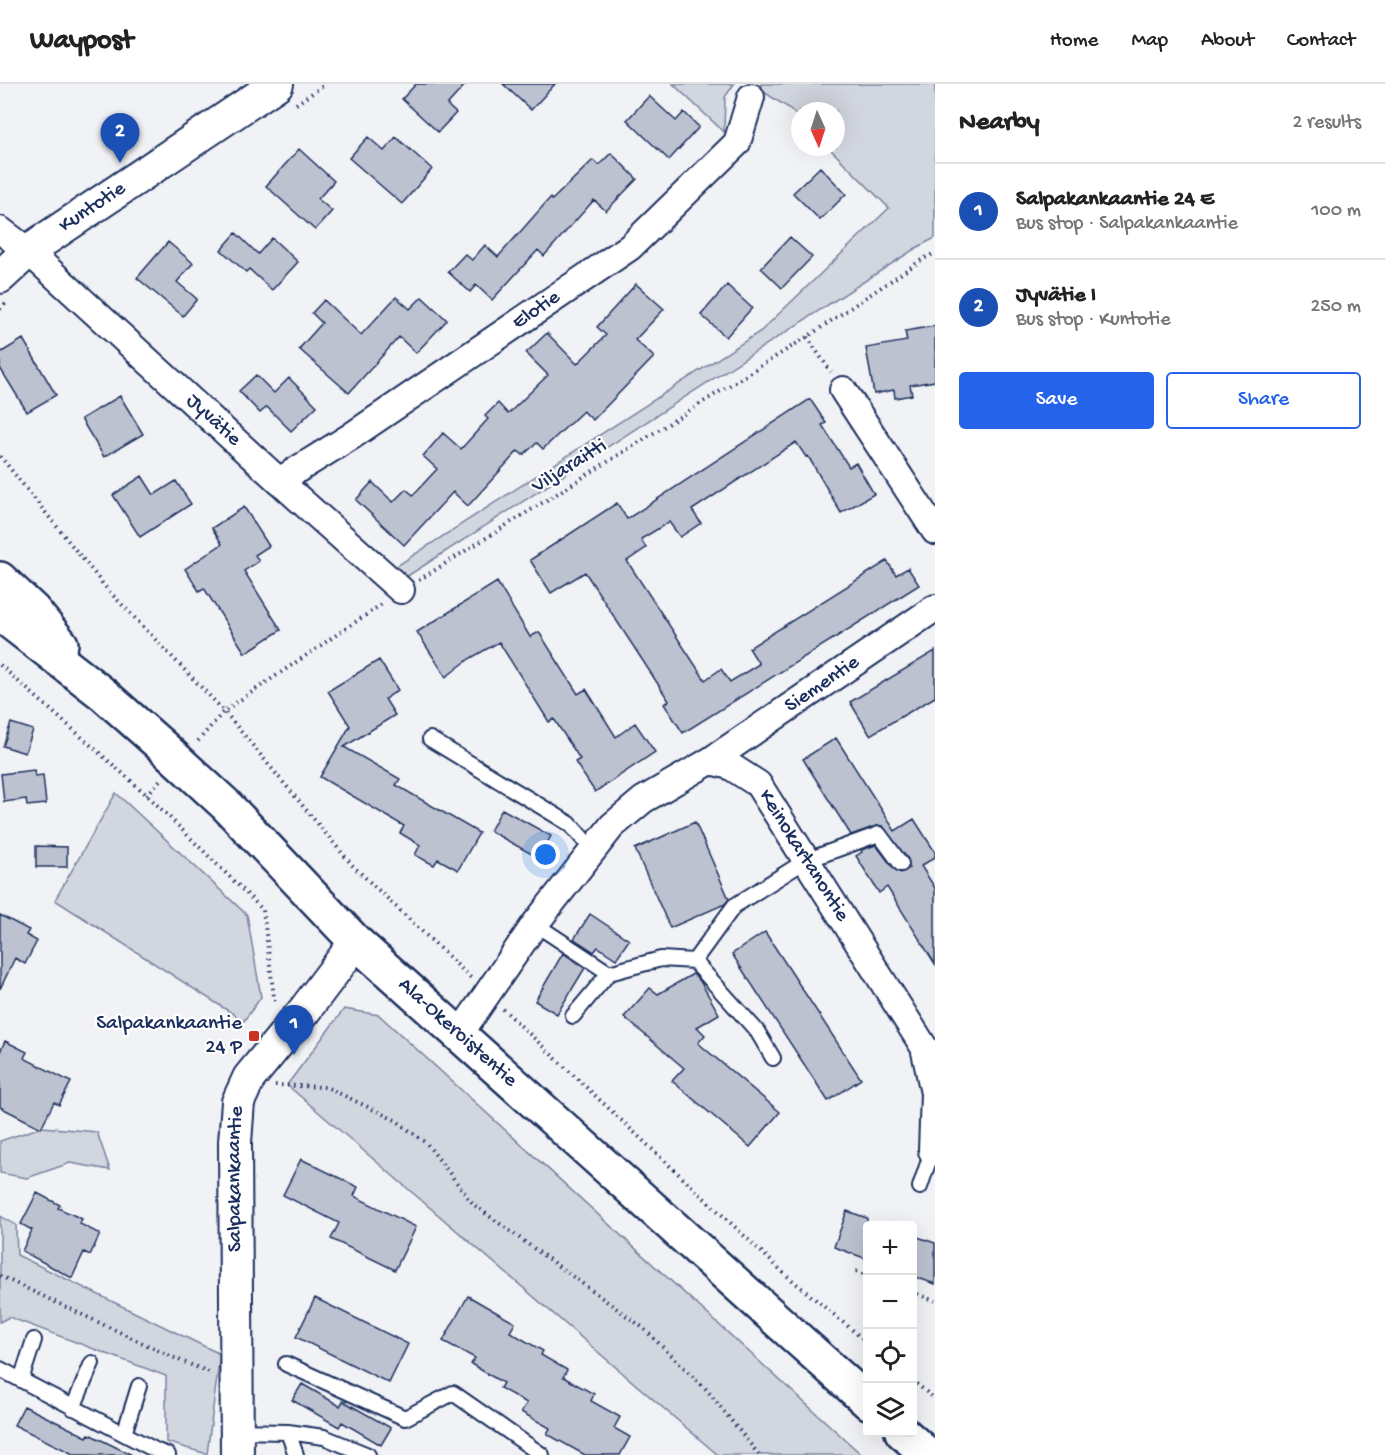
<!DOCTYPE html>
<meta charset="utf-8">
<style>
body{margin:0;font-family:"Gochi Hand",sans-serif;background:#f6f6f6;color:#222}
.controls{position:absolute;right:18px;bottom:18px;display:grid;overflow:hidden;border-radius:6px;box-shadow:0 6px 24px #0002}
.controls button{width:54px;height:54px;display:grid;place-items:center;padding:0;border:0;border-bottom:2px solid #e0e0e0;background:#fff;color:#222;font:30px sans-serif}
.compass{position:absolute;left:791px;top:18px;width:54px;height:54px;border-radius:50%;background:#fff;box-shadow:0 6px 24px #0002;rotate:177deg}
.you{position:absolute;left:546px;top:771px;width:21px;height:21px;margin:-15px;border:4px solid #fff;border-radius:50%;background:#1a73e8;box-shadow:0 0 0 9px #1a73e833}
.badge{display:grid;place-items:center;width:39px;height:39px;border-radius:50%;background:#2563eb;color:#fff;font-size:20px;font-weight:700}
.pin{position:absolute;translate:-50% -50px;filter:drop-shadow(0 2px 3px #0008)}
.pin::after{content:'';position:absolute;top:32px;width:21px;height:18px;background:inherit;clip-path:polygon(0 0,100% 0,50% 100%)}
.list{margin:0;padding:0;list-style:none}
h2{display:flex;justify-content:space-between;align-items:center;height:78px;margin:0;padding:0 24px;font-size:26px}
h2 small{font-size:20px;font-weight:400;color:#767676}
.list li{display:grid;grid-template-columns:39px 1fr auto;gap:18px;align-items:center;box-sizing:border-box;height:96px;padding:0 24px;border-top:2px solid #e0e0e0}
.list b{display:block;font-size:22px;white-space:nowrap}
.list p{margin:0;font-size:20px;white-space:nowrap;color:#767676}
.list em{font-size:20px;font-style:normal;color:#767676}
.actions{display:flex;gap:12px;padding:18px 24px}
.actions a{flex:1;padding:14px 0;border:2px solid #2563eb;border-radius:6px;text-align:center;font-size:21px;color:#2563eb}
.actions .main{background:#2563eb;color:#fff}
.icon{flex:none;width:33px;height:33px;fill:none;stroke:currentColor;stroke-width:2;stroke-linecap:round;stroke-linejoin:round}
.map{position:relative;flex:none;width:935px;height:1371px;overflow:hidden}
header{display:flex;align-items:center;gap:36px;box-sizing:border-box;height:84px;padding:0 30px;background:#fff;border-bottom:2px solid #e0e0e0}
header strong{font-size:28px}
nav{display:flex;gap:33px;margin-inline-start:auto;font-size:21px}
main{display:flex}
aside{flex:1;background:#fff}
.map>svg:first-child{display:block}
.green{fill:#d2d6df;stroke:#76829e;stroke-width:1.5}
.building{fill:#bcc2d0;stroke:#1b2f5e;stroke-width:1.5}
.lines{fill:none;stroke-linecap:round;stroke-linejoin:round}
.service-casing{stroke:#1b2f5e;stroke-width:18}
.minor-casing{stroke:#1b2f5e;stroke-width:30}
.tertiary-casing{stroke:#1b2f5e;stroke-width:36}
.primary-casing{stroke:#1b2f5e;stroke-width:38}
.path{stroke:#1b2f5e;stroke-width:4;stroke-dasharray:1.5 4.5;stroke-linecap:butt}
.service{stroke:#fff;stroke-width:14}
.minor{stroke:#fff;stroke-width:26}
.tertiary{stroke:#fff;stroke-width:32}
.primary{stroke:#fff;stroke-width:33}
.poi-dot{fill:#c8321e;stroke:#fff;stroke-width:2}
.labels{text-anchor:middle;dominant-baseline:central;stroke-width:4.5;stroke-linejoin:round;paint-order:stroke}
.street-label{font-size:21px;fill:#1b2f5e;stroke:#fff}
.poi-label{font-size:21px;fill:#1b2f5e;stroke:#fff;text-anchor:end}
</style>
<header>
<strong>Waypost</strong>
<nav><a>Home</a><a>Map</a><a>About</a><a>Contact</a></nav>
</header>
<main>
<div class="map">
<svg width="935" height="1371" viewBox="0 0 935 1371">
<rect width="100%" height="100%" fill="#f1f2f5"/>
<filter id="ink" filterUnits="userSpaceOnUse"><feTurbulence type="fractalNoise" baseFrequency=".0167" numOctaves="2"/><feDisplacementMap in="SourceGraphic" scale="12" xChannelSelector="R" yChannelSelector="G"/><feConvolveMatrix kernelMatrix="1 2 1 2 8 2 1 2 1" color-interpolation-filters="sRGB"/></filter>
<g filter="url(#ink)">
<path class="green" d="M 673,0 L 734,0 L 725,13 L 724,48 Z
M 761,0 L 935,0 L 935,154 L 916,164 L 406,493 L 395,483 L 761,247 L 889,124 L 828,63 L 836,63 L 836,27 L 800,27 L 800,35 L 789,24 L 762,7 Z
M 116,709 L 247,831 L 261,913 L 244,937 L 55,816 Z
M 344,925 L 379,931 L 862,1371 L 718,1371 L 287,1001 Z
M 42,1043 L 97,1048 L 110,1086 L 70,1079 L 27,1094 L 0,1089 L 0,1057 Z
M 0,1132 L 16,1141 L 17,1171 L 220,1270 L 207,1370 L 166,1358 L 166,1292 L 9,1233 L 0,1238 Z"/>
<path class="building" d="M 416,0 L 466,0 L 447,21 L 456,29 L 438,48 L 402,15 Z
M 503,0 L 555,0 L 531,26 Z
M 649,12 L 676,37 L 684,28 L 699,43 L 669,76 L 627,36 Z
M 368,53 L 384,67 L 396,53 L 432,85 L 402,120 L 349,74 Z
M 299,65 L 334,97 L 318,115 L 332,127 L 315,146 L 266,102 Z
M 611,69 L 637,95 L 606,127 L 594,116 L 544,172 L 538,166 L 492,216 L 476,201 L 470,208 L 448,188 L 465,170 L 472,176 L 485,161 L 498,173 L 550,114 L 552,116 L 593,76 L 599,81 Z
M 820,83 L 846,110 L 820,136 L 793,109 Z
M 236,149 L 258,170 L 272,154 L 298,178 L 272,206 L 249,185 L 246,188 L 221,166 Z
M 790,153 L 812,173 L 782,204 L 761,184 Z
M 168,158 L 193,179 L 177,198 L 197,215 L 183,232 L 137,194 Z
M 636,200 L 664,225 L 635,256 L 654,273 L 593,336 L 583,327 L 543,365 L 537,359 L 523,371 L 518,367 L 468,422 L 453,408 L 404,461 L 356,416 L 372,398 L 393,418 L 406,405 L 413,411 L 437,385 L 423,372 L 443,349 L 461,365 L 488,335 L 485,332 L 498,319 L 508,330 L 548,291 L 526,269 L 547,249 L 577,280 L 606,251 L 597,243 Z
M 727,201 L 752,224 L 726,253 L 701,231 Z
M 396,213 L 410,225 L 422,213 L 447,236 L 416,269 L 399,253 L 349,309 L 299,265 L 322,239 L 312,229 L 324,216 L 361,251 Z
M 935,242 L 935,297 L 910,301 L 912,311 L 895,314 L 894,306 L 874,310 L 866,264 L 907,257 L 905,247 Z
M 23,255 L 56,311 L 27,328 L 0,284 L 0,269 Z
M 256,291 L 274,309 L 289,294 L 317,322 L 291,347 L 267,323 L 260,329 L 239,307 Z
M 120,312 L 143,350 L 104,373 L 81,335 Z
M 810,315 L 826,339 L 822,341 L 849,383 L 856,379 L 874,410 L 841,429 L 808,372 L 806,373 L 796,358 L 692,426 L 701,439 L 680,453 L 669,438 L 641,455 L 646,464 L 627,477 L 705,596 L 721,585 L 730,598 L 759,580 L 749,564 L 887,477 L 896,491 L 908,484 L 919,501 L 683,649 L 664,620 L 669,617 L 585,488 L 551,509 L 530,476 L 617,419 L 627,435 Z
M 142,392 L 154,411 L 176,397 L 191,420 L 140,453 L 113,411 Z
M 244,423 L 269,462 L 255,471 L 259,477 L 244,487 L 281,546 L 245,569 L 204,504 L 199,507 L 185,485 L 222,460 L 212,444 Z
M 497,498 L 530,553 L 539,548 L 578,610 L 586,605 L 616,653 L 635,639 L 655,668 L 595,708 L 575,678 L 580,675 L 554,635 L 549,638 L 499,558 L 469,575 L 446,593 L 417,548 Z
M 935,567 L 935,613 L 870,651 L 850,618 Z
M 379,576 L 398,606 L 385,615 L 395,631 L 344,663 L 400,695 L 396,701 L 479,749 L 458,786 L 438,775 L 434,781 L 415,771 L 420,761 L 400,749 L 404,742 L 320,693 L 350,642 L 328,607 Z
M 11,639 L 33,646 L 25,669 L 3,662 Z
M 836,654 L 895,747 L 914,735 L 935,768 L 935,773 L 921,782 L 935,804 L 935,880 L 887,803 L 879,809 L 856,772 L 862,768 L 861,766 L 876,761 L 894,785 L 901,789 L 909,784 L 908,775 L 882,742 L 876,742 L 851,751 L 803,675 Z
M 34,686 L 35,692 L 43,691 L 46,720 L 27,722 L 26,715 L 4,718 L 1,690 Z
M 502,725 L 551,752 L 539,774 L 490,747 Z
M 695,738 L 729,815 L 725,820 L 670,844 L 635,765 Z
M 36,762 L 67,763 L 67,783 L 36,783 Z
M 590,830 L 629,856 L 616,875 L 598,863 L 594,868 L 574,855 Z
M 0,831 L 29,846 L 26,851 L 37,857 L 25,880 L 15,874 L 0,905 Z
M 765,848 L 861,995 L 828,1017 L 732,870 Z
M 563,869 L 585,884 L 557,930 L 535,917 Z
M 693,890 L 700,897 L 719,930 L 697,943 L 705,951 L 698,959 L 780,1028 L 750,1063 L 672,997 L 684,984 L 624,933 L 650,904 L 658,910 Z
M 5,957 L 27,968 L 24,974 L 71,998 L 59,1021 L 54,1018 L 41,1044 L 0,1023 L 0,968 Z
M 301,1075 L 358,1103 L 354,1112 L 416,1143 L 395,1186 L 331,1155 L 339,1139 L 283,1111 Z
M 37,1109 L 60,1121 L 58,1124 L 82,1135 L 80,1140 L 100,1150 L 90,1171 L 84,1168 L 72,1194 L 22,1167 L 32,1146 L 21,1140 Z
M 847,1127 L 867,1134 L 867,1175 L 834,1163 Z
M 912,1151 L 935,1159 L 935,1200 L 912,1192 Z
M 468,1212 L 515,1239 L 510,1248 L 543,1267 L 541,1271 L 567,1286 L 563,1293 L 594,1310 L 591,1317 L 620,1333 L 614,1344 L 630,1353 L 620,1371 L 585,1371 L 547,1350 L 550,1344 L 521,1328 L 527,1319 L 500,1304 L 503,1299 L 471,1280 L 475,1274 L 443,1257 Z
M 315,1214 L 408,1260 L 389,1299 L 296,1253 Z
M 302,1300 L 340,1322 L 343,1317 L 391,1344 L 381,1361 L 342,1338 L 339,1343 L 292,1316 Z
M 24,1322 L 87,1353 L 89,1350 L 132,1371 L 75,1371 L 14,1341 Z"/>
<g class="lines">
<defs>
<path id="service" d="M 430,655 L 570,740 L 592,765
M 535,840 L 609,889 L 661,875 L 694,877 L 757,947 L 773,974
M 694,877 L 734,822 L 805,777 L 879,750 L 901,780
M 573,932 L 609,889
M 920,1103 L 932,1067
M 286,1280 L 405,1334 L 453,1309 L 542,1371
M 0,1285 L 157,1367 L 168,1371
M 21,1296 L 34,1256
M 73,1324 L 92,1279
M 236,1347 L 288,1348 L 324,1353 L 368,1371
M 288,1348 L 296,1371
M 124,1350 L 139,1302"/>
<g id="minor">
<path id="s1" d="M 0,146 L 28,167 L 279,397 L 401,506"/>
<path d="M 843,306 L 935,447"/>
<path id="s2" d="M 279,397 L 350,353 L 630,163 L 737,59 L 751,13"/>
<path id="s3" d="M 710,677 L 935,524"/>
<path id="s4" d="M 459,951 L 535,840 L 612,742 L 643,716 L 710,677 L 730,682 L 758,700 L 924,963 L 934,1009 L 932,1067 L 935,1068"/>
</g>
<g id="tertiary">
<path id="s5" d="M 0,193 L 28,167 L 277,0"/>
<path id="s6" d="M 237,1371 L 235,1058 L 238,1018 L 249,994 L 304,927 L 356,858"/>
</g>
<g id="primary">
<path d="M 0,495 L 33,526 L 61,560"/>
<path id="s7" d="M 0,530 L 103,610 L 164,664 L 225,720 L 356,858 L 868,1318"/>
<path d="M 902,1348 L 928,1371"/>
</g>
</defs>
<use href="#service" class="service-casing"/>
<use href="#minor" class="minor-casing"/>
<use href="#tertiary" class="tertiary-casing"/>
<use href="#primary" class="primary-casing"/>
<path class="path" d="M 296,20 L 326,0
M 0,225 L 8,217
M 807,253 L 831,288
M 0,372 L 107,505 L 224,627 L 352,781 L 472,895
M 419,496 L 807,253 L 923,175 L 935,169
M 0,581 L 147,711 L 263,826 L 275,921
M 198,657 L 224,627 L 382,520
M 147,711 L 160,696
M 503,925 L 786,1191 L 868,1259
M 275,1001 L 326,1003 L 397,1037 L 427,1060 L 474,1121 L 642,1243 L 706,1305 L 759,1371
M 856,1187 L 868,1192
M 0,1192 L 181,1277 L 212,1289
M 912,1208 L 935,1217
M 912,1296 L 935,1315"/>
<use href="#service" class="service"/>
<use href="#minor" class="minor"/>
<use href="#tertiary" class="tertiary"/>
<use href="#primary" class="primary"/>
</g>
</g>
<rect class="poi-dot" x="248" y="946" width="12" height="12" rx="3"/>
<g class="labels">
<g class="street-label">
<text stroke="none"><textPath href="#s5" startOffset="116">Kuntotie</textPath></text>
<text stroke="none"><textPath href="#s2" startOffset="309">Elotie</textPath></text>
<text stroke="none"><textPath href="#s1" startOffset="286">Jyvätie</textPath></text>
<text transform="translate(570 383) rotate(-32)">Viljaraitti</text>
<text stroke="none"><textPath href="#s3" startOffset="136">Siementie</textPath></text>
<text stroke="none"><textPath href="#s4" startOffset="516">Keinokartanontie</textPath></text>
<text stroke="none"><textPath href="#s7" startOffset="621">Ala-Okeroistentie</textPath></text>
<text stroke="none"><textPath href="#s6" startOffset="276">Salpakankaantie</textPath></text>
</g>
<g class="poi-label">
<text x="242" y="940">Salpakankaantie<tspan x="242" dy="24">24 P</tspan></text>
</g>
</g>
</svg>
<div class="controls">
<button>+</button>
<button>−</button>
<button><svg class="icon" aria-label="locate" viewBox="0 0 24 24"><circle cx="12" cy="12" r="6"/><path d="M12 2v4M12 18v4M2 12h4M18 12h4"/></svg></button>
<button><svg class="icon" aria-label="layers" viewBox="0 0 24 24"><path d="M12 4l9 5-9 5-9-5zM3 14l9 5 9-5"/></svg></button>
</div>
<svg class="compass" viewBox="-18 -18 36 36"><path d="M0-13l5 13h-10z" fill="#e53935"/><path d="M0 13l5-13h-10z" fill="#767676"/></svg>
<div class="you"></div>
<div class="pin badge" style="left:294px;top:971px;background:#1a4fb4">1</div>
<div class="pin badge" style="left:120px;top:79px;background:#1a4fb4">2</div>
</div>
<aside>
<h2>Nearby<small>2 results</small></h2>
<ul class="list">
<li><span class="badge" style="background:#1a4fb4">1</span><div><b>Salpakankaantie 24 E</b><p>Bus stop · Salpakankaantie</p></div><em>100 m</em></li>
<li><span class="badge" style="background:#1a4fb4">2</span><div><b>Jyvätie I</b><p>Bus stop · Kuntotie</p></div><em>250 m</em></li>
</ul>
<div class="actions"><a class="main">Save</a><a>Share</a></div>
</aside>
</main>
